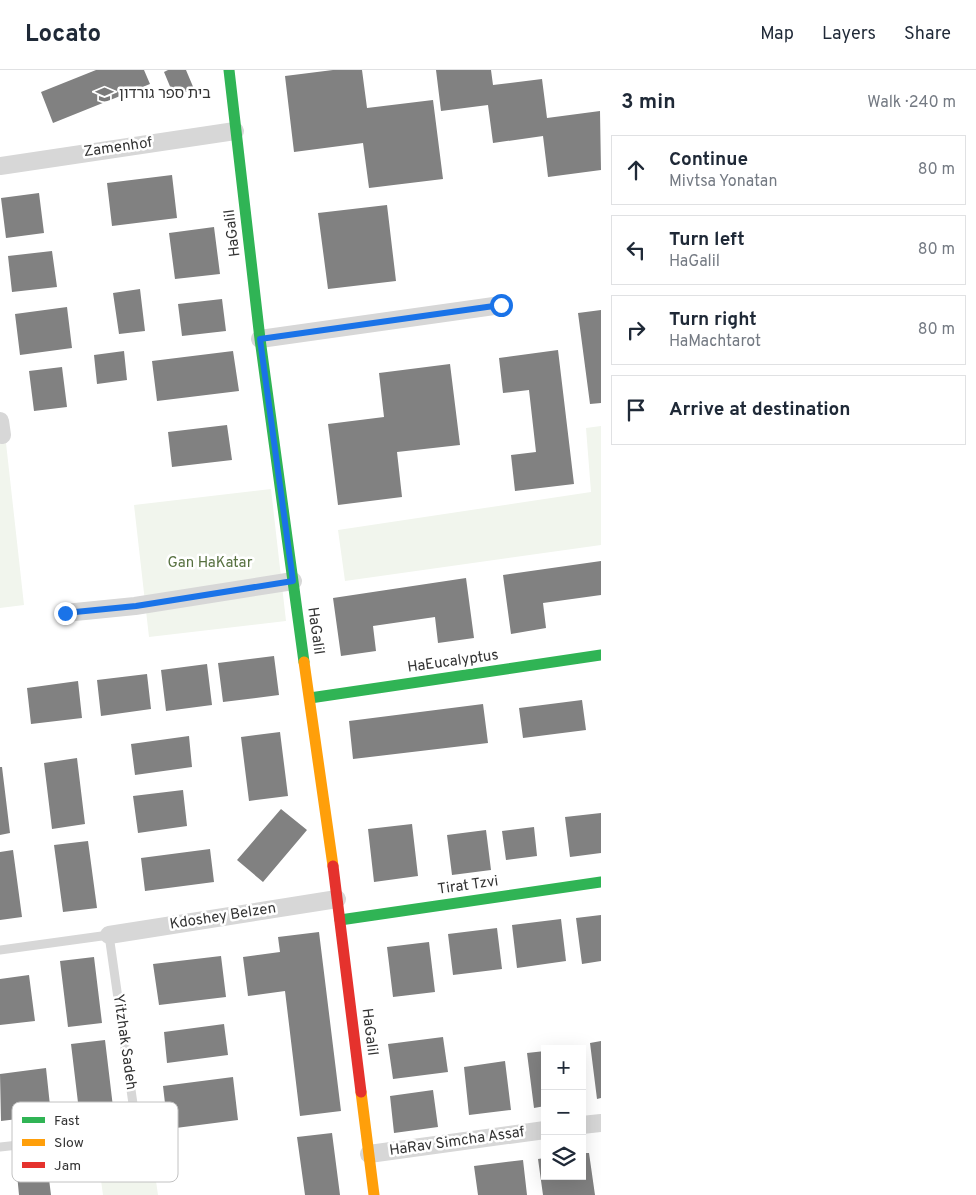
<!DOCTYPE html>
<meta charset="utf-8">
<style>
body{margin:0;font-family:Overpass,"Noto Sans Hebrew",sans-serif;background:#f6f6f7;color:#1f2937}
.controls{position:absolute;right:15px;bottom:15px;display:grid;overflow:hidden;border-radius:0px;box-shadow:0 5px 20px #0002}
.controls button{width:45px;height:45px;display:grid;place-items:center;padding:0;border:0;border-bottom:1px solid #e0e1e3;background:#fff;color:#1f2937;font:25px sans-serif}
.stop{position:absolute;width:15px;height:15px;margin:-11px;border:4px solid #1a73e8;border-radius:50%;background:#fff}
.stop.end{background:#1a73e8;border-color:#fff;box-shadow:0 1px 5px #0008}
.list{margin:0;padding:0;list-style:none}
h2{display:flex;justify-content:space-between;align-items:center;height:65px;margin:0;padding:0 20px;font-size:21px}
h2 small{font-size:16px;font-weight:400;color:#747a83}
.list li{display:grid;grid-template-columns:32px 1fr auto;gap:15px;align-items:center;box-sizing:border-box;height:70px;margin:0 10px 10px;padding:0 10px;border:1px solid #e0e1e3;border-radius:0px}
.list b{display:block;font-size:19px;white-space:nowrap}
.list p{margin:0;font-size:16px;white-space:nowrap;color:#747a83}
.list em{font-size:16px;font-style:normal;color:#747a83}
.icon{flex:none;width:28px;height:28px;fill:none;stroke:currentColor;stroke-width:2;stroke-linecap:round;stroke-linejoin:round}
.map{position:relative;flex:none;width:601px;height:1125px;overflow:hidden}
header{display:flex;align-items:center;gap:30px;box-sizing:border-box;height:70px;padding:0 25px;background:#fff;border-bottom:1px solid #e0e1e3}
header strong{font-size:24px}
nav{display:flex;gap:28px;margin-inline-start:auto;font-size:18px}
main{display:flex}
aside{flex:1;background:#fff}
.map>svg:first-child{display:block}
.green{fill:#f1f5ed}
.building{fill:#818181}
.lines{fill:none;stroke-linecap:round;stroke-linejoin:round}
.lane{stroke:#d7d7d7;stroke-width:9}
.street{stroke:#d7d7d7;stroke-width:18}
.fast{stroke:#30b455;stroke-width:11}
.slow{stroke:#ff9f0a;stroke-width:11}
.jam{stroke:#e5322d;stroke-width:11}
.route{stroke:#1a73e8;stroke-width:6}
.labels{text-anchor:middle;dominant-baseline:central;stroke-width:5;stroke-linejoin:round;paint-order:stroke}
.poi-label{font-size:15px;fill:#333;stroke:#fff;text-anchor:start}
.street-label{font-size:15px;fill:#333;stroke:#fff}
.park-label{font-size:15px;fill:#56703f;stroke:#fff}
.key{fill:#fff;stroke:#c2c2c2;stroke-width:1}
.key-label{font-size:14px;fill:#333}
</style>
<header>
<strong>Locato</strong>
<nav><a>Map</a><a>Layers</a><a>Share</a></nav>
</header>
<main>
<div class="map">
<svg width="601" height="1125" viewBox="0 0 601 1125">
<rect width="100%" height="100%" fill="#fff"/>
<path class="green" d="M 601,356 L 601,475 L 345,511 L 338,460 L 591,422 L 586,358 Z
M 6,373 L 24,535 L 0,538 L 0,374 Z
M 271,419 L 286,551 L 149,567 L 134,435 Z
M 153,1090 L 158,1125 L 103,1125 L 99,1096 Z"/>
<path class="building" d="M 96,0 L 144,0 L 150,14 L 53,53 L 41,22 Z
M 168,0 L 186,0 L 194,19 L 174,26 L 164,2 Z
M 333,0 L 362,0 L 367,38 L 433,30 L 443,109 L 369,118 L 363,73 L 294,82 L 285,6 Z
M 436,0 L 491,0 L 493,15 L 542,9 L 547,48 L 600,41 L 601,100 L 548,107 L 543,66 L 493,73 L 488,35 L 441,41 Z
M 172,105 L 177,148 L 112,156 L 107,113 Z
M 39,123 L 44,163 L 6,168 L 1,128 Z
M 387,135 L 396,211 L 328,219 L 318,143 Z
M 214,157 L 220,204 L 175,209 L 169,163 Z
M 52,181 L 57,217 L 12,222 L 8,186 Z
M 140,219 L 145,261 L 119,264 L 113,223 Z
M 222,229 L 226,261 L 182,266 L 178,234 Z
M 67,237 L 72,278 L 20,285 L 15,244 Z
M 601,240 L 601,333 L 590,334 L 578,243 Z
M 558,280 L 574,414 L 515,421 L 511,385 L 536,382 L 529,320 L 503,323 L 499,288 Z
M 124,281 L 127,310 L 97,314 L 94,285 Z
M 233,281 L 239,321 L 157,331 L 152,291 Z
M 450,294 L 460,375 L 397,382 L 402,427 L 338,435 L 328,354 L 384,347 L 379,303 Z
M 62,297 L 67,337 L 34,341 L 29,301 Z
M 227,355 L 232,390 L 172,397 L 168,362 Z
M 601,491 L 601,525 L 543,533 L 546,558 L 511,564 L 503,505 Z
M 466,508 L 474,568 L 438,573 L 435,547 L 373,556 L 376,581 L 341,586 L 333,528 Z
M 274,586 L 279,625 L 223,632 L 218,593 Z
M 207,594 L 212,635 L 166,641 L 161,600 Z
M 147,604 L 151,639 L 101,646 L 97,610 Z
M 78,611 L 82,648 L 31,654 L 27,618 Z
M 582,630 L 586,660 L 523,668 L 519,638 Z
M 483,634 L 488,673 L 353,689 L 349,651 Z
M 280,662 L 288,726 L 249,731 L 241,667 Z
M 189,666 L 192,697 L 135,705 L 131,674 Z
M 77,688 L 85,754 L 52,759 L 44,693 Z
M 0,697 L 2,697 L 10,763 L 0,765 Z
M 183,720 L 187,756 L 138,763 L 133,726 Z
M 281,739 L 307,760 L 263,812 L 237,790 Z
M 601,743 L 601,783 L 570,787 L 565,747 Z
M 412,754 L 418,806 L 374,812 L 368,759 Z
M 534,757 L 537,786 L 506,790 L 502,761 Z
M 486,760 L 491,800 L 452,805 L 447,765 Z
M 88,771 L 97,838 L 63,842 L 54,775 Z
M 210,779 L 214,812 L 145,821 L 141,788 Z
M 13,780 L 22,847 L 0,850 L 0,782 Z
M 601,845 L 601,891 L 582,894 L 576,848 Z
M 561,849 L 566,891 L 517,898 L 512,855 Z
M 497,858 L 502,899 L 453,905 L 448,864 Z
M 319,862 L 341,1041 L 300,1046 L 285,921 L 248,926 L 243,887 L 280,882 L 278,867 Z
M 429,872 L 435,922 L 393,927 L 387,877 Z
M 221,886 L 226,927 L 159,935 L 153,894 Z
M 94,887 L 102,953 L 68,957 L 60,891 Z
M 29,905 L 35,951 L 0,955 L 0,909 Z
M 224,954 L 228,985 L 167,993 L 164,962 Z
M 443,967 L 448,1002 L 393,1009 L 388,974 Z
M 105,970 L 113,1037 L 79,1041 L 71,974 Z
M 601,971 L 601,1028 L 597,1029 L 590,973 Z
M 545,981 L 545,1036 L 534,1038 L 527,983 Z
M 505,991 L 511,1040 L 469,1045 L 464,997 Z
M 46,998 L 51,1045 L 1,1051 L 0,1004 Z
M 233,1007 L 238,1050 L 168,1059 L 163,1016 Z
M 433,1020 L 438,1057 L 394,1063 L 390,1026 Z
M 332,1063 L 340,1125 L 305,1125 L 297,1067 Z
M 582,1083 L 589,1083 L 595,1125 L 543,1125 L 538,1089 L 545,1088 L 545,1106 L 582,1106 Z
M 523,1090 L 527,1125 L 478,1125 L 474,1096 Z
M 48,1101 L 51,1125 L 19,1125 L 17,1104 Z"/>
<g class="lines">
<path class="lane" d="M 0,880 L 109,865 L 137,1062 L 0,1077"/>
<path class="street" d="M 0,96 L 235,61
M 260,269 L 501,235
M 0,351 L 2,365
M 65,543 L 135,536 L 293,511
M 109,865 L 337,829
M 582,1055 L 601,1053
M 369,1084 L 545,1060"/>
<path class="fast" d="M 229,0 L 260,269 L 304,592
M 310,628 L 601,585
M 340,850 L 601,812"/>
<path class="slow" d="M 304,592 L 333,796
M 361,1022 L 374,1125"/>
<path class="jam" d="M 333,796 L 361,1022"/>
</g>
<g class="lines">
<path class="route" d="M 65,543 L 136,536 L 293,511 L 260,269 L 501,235"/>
</g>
<defs>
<symbol id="school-bare" viewBox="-9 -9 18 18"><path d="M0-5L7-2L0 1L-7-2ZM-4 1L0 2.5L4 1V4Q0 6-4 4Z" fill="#7a7a7a" stroke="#fff" stroke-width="2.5" paint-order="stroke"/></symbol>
</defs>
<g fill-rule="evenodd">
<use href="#school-bare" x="92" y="12" width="25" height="25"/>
</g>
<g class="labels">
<g class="poi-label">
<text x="119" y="24">בית ספר גורדון</text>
</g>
<g class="street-label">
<text transform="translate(118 78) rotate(-8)">Zamenhof</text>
<text transform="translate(233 163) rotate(-97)">HaGalil</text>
<text transform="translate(315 561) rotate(82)">HaGalil</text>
<text transform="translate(453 592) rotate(-8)">HaEucalyptus</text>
<text transform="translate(468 816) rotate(-8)">Tirat Tzvi</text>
<text transform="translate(223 847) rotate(-9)">Kdoshey Belzen</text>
<text transform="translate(369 962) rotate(83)">HaGalil</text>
<text transform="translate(124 972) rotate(82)">Yitzhak Sadeh</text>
<text transform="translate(457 1072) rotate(-8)">HaRav Simcha Assaf</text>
</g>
<g class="park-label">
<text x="210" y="493">Gan HaKatar</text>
</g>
</g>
<rect x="12" y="1032" width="166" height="80" rx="8" class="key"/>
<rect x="22" y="1047" width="23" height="6" fill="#30b455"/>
<rect x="22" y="1069" width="23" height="7" fill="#ff9f0a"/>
<rect x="22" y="1092" width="23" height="6" fill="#e5322d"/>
<g class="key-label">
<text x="54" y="1055">Fast</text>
<text x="54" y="1077">Slow</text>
<text x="54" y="1100">Jam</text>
</g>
</svg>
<div class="controls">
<button>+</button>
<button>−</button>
<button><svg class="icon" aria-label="layers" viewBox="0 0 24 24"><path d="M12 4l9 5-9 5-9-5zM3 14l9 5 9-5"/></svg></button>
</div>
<div class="stop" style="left:501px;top:235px"></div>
<div class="stop end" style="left:65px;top:543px"></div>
</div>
<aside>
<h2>3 min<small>Walk · 240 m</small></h2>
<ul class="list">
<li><svg class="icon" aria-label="ahead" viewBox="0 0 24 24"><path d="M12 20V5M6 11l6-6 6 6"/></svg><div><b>Continue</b><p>Mivtsa Yonatan</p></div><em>80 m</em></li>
<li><svg class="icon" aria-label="left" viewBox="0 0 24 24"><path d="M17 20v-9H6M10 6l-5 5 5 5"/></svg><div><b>Turn left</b><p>HaGalil</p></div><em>80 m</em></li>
<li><svg class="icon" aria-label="right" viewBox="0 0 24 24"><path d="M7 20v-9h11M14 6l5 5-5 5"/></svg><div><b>Turn right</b><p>HaMachtarot</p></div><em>80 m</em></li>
<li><svg class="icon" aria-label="arrive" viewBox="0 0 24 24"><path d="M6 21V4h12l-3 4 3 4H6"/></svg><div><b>Arrive at destination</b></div></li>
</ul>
</aside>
</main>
